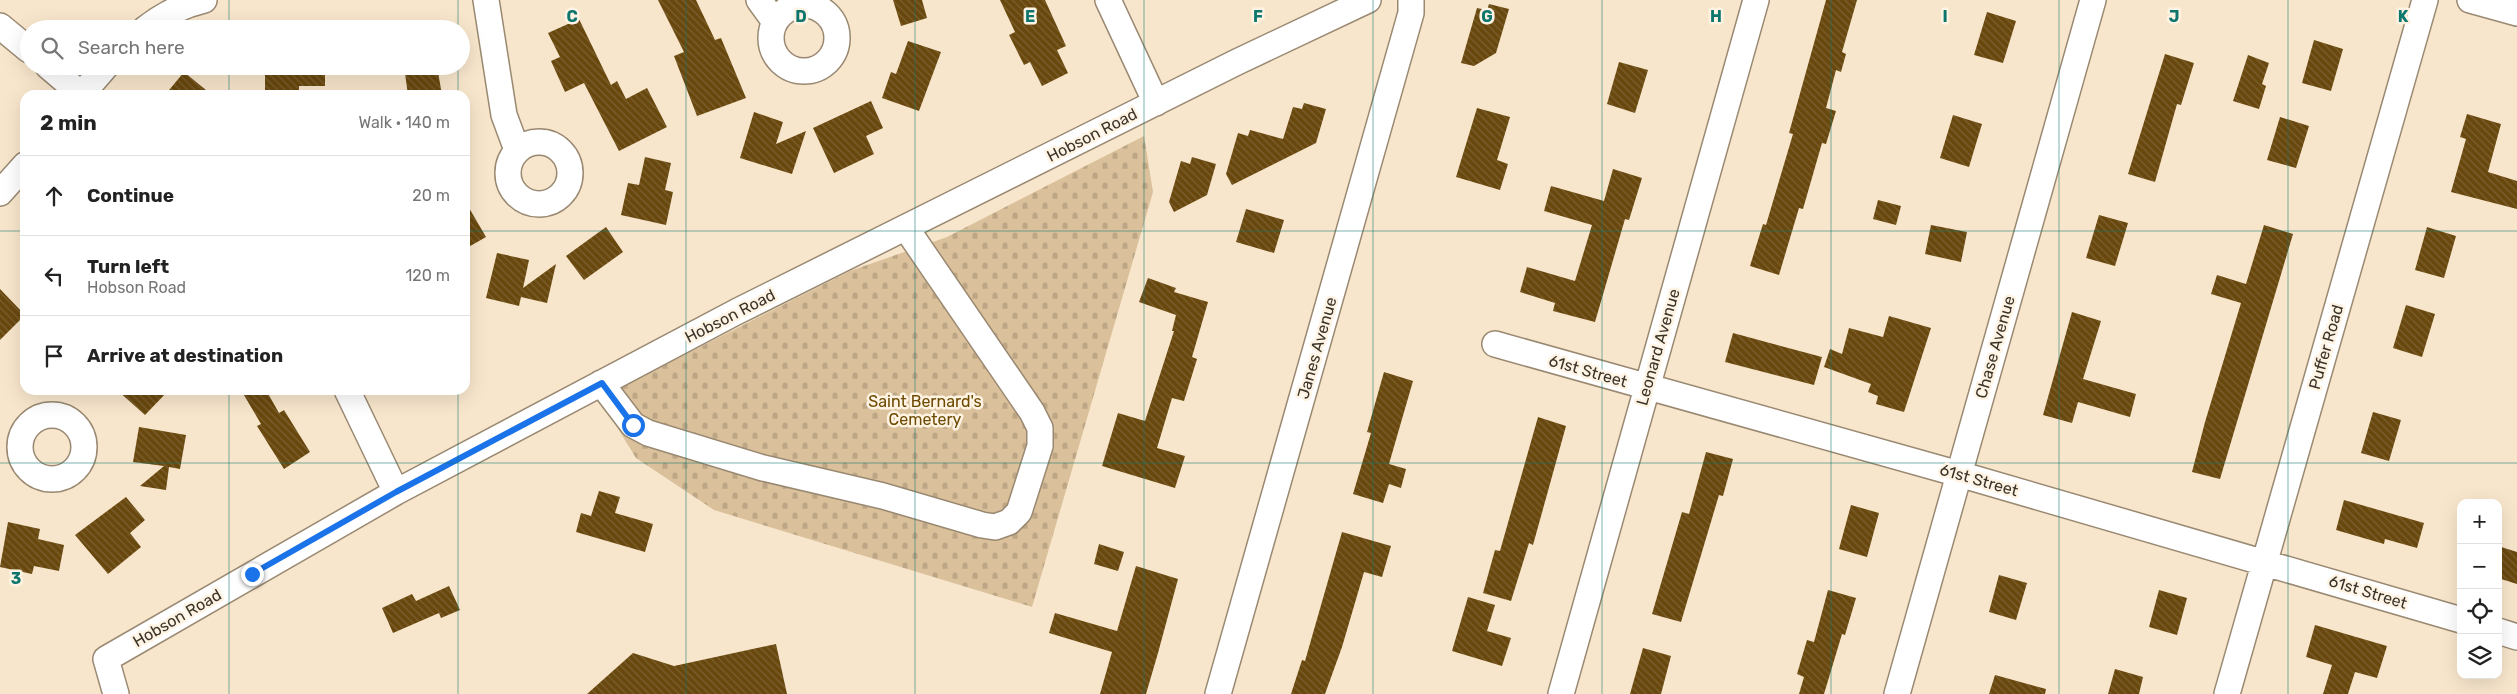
<!DOCTYPE html>
<meta charset="utf-8">
<style>
body{margin:0;font-family:Rubik,sans-serif;background:#f6f6f6;color:#222}
.controls{position:absolute;right:15px;bottom:15px;display:grid;overflow:hidden;border-radius:10px;box-shadow:0 5px 20px #0002}
.controls button{width:45px;height:45px;display:grid;place-items:center;padding:0;border:0;border-bottom:1px solid #e0e0e0;background:#fff;color:#222;font:25px sans-serif}
.stop{position:absolute;width:15px;height:15px;margin:-11px;border:4px solid #1a73e8;border-radius:50%;background:#fff}
.stop.end{background:#1a73e8;border-color:#fff;box-shadow:0 1px 5px #0008}
.list{margin:0;padding:0;list-style:none}
h2{display:flex;justify-content:space-between;align-items:center;height:65px;margin:0;padding:0 20px;font-size:21px}
h2 small{font-size:16px;font-weight:400;color:#767676}
.list li{display:grid;grid-template-columns:32px 1fr auto;gap:15px;align-items:center;box-sizing:border-box;height:80px;padding:0 20px;border-top:1px solid #e0e0e0}
.list b{display:block;font-size:19px;white-space:nowrap}
.list p{margin:0;font-size:16px;white-space:nowrap;color:#767676}
.list em{font-size:16px;font-style:normal;color:#767676}
.icon{flex:none;width:28px;height:28px;fill:none;stroke:currentColor;stroke-width:2;stroke-linecap:round;stroke-linejoin:round}
.map{position:relative;flex:none;width:2517px;height:694px;overflow:hidden}
.search{position:absolute;background:#fff;box-shadow:0 5px 20px #0002;left:20px;top:20px;width:450px;height:55px;display:flex;align-items:center;gap:12px;box-sizing:border-box;padding:0 18px;border-radius:28px;color:#767676;font-size:19px}
.panel{position:absolute;background:#fff;box-shadow:0 5px 20px #0002;left:20px;top:90px;width:450px;height:305px;border-radius:15px}
.map>svg:first-child{display:block}
.cemetery{fill:url(#cemetery-stones)}
.building{fill:url(#building-back-hatch)}
.lines{fill:none;stroke-linecap:round;stroke-linejoin:round}
.minor-casing{stroke:#9a8972;stroke-width:28}
.minor{stroke:#fff;stroke-width:25}
.route{stroke:#1a73e8;stroke-width:6}
.grid{fill:none;stroke:#0f766e;stroke-width:1;stroke-opacity:0.55}
.labels{text-anchor:middle;dominant-baseline:central;stroke-width:5;stroke-linejoin:round;paint-order:stroke}
.street-label{font-size:16px;fill:#3b342a;stroke:#fff4e4}
.park-label{font-size:16px;fill:#6d4a01;stroke:#fff4e4}
.grid-label{font-size:16px;text-anchor:middle;font-weight:bold;fill:#0f766e;stroke:#fff4e4;stroke-width:5;stroke-linejoin:round;paint-order:stroke}
</style>
<div class="map">
<svg width="2517" height="694" viewBox="0 0 2517 694">
<defs>
<pattern id="cemetery-stones" width="16" height="16" patternUnits="userSpaceOnUse" patternTransform="scale(1.25)"><rect width="16" height="16" fill="#dbc19b"/><path d="M2 7V4a2 2 0 0 1 4 0v3zM10 15v-3a2 2 0 0 1 4 0v3z" fill="#bda686"/></pattern>
<pattern id="building-back-hatch" width="6" height="6" patternUnits="userSpaceOnUse" patternTransform="scale(1.25)"><rect width="6" height="6" fill="#69480d"/><path d="M-1 5l2 2M0 0l6 6M5-1l2 2" fill="none" stroke="#7b6031"/></pattern>
</defs>
<rect width="100%" height="100%" fill="#f8e6cc"/>
<path class="cemetery" d="M 1144,136 L 1153,192 L 1032,607 L 714,510 L 636,458 L 599,398 L 850,271 L 947,237 Z"/>
<path class="building" d="M 658,0 L 696,0 L 715,40 L 721,38 L 746,98 L 697,116 L 674,56 L 684,52 Z
M 893,0 L 922,0 L 927,18 L 901,26 Z
M 1000,0 L 1045,0 L 1066,46 L 1057,50 L 1068,73 L 1042,86 L 1030,62 L 1024,65 L 1009,35 L 1015,32 Z
M 1826,0 L 1857,0 L 1842,52 L 1846,54 L 1841,72 L 1836,70 L 1826,108 L 1836,111 L 1826,144 L 1822,143 L 1803,209 L 1799,208 L 1779,275 L 1750,266 L 1763,224 L 1766,225 L 1793,134 L 1789,133 Z
M 1489,4 L 1509,9 L 1496,53 L 1474,66 L 1461,63 L 1477,8 L 1487,10 Z
M 1987,12 L 2016,21 L 2003,63 L 1974,55 Z
M 579,19 L 611,85 L 617,81 L 626,99 L 647,88 L 667,127 L 619,151 L 584,83 L 565,92 L 551,61 L 560,57 L 548,33 Z
M 2314,40 L 2343,49 L 2331,91 L 2302,83 Z
M 908,41 L 941,52 L 919,111 L 882,98 L 891,72 L 896,74 Z
M 2165,54 L 2194,63 L 2181,105 L 2177,104 L 2155,182 L 2128,174 Z
M 2248,55 L 2269,63 L 2262,84 L 2266,86 L 2259,109 L 2233,101 Z
M 1619,62 L 1648,70 L 1635,113 L 1607,104 Z
M 265,66 L 325,66 L 325,86 L 299,86 L 299,94 L 265,94 Z
M 404,66 L 437,66 L 442,95 L 408,95 Z
M 184,72 L 212,95 L 165,95 Z
M 871,101 L 883,128 L 866,136 L 874,154 L 834,173 L 813,128 Z
M 1304,103 L 1326,109 L 1316,143 L 1232,185 L 1226,174 L 1238,133 L 1248,136 L 1250,130 L 1283,139 L 1293,107 L 1302,109 Z
M 1477,108 L 1510,117 L 1497,160 L 1508,164 L 1500,190 L 1456,177 Z
M 754,112 L 783,122 L 776,144 L 806,131 L 792,174 L 740,158 Z
M 2467,114 L 2501,124 L 2488,172 L 2517,181 L 2517,209 L 2451,192 L 2466,139 L 2460,137 Z
M 1953,115 L 1982,124 L 1969,167 L 1940,158 Z
M 2280,117 L 2309,126 L 2296,168 L 2267,160 Z
M 645,157 L 671,163 L 665,190 L 673,192 L 666,225 L 621,215 L 628,183 L 639,185 Z
M 1192,157 L 1216,164 L 1207,195 L 1174,212 L 1169,202 L 1181,161 L 1190,164 Z
M 1613,169 L 1642,178 L 1629,220 L 1625,219 L 1595,322 L 1553,311 L 1555,303 L 1520,292 L 1527,267 L 1575,281 L 1592,225 L 1544,211 L 1551,186 L 1604,201 Z
M 1878,200 L 1901,206 L 1896,225 L 1873,219 Z
M 465,201 L 486,237 L 465,249 Z
M 1246,209 L 1284,220 L 1274,253 L 1236,242 Z
M 2099,215 L 2128,223 L 2115,266 L 2086,258 Z
M 1931,225 L 1967,232 L 1961,262 L 1925,254 Z
M 2264,225 L 2293,234 L 2220,479 L 2192,472 L 2205,422 L 2241,303 L 2211,294 L 2217,275 L 2246,284 Z
M 606,227 L 623,252 L 584,280 L 566,256 Z
M 2427,227 L 2456,236 L 2444,278 L 2415,270 Z
M 497,253 L 529,260 L 523,288 L 556,264 L 547,303 L 521,297 L 519,306 L 486,298 Z
M 1148,278 L 1176,288 L 1174,292 L 1208,302 L 1192,357 L 1197,359 L 1184,401 L 1172,398 L 1157,448 L 1185,456 L 1175,488 L 1102,466 L 1118,413 L 1145,421 L 1174,331 L 1172,331 L 1176,315 L 1139,302 Z
M 0,289 L 25,315 L 0,340 Z
M 2406,305 L 2435,314 L 2422,357 L 2393,348 Z
M 2072,312 L 2101,321 L 2083,379 L 2136,394 L 2130,417 L 2078,402 L 2072,423 L 2043,415 Z
M 1889,316 L 1931,328 L 1904,412 L 1876,404 L 1878,396 L 1868,392 L 1871,384 L 1824,367 L 1830,349 L 1842,354 L 1849,328 L 1883,337 Z
M 1733,333 L 1822,357 L 1814,385 L 1725,362 Z
M 1384,372 L 1413,381 L 1389,464 L 1406,469 L 1401,488 L 1389,484 L 1383,503 L 1353,494 L 1371,433 L 1367,432 Z
M 117,390 L 169,390 L 145,415 Z
M 241,390 L 266,390 L 279,413 L 284,410 L 310,452 L 284,469 L 257,426 L 261,424 Z
M 2373,412 L 2401,420 L 2389,461 L 2361,453 Z
M 1538,417 L 1566,426 L 1533,545 L 1529,543 L 1511,601 L 1483,593 L 1495,550 L 1500,551 Z
M 139,427 L 186,435 L 180,469 L 169,467 L 166,490 L 140,486 L 164,466 L 133,462 Z
M 1706,452 L 1733,459 L 1723,496 L 1719,495 L 1681,622 L 1652,614 L 1682,512 L 1689,514 Z
M 599,491 L 620,497 L 615,513 L 653,524 L 645,552 L 576,532 L 581,513 L 591,516 Z
M 126,497 L 145,520 L 130,533 L 141,547 L 108,574 L 75,535 Z
M 2344,500 L 2424,523 L 2417,548 L 2385,539 L 2384,544 L 2336,530 Z
M 1851,505 L 1879,513 L 1867,557 L 1839,549 Z
M 8,522 L 40,529 L 38,539 L 64,545 L 59,571 L 34,566 L 32,574 L 0,567 Z
M 1342,532 L 1391,546 L 1382,577 L 1364,572 L 1342,647 L 1325,694 L 1291,694 L 1302,660 L 1305,661 Z
M 1099,544 L 1124,552 L 1118,571 L 1094,564 Z
M 2498,546 L 2517,552 L 2517,584 L 2498,578 Z
M 1136,566 L 1178,579 L 1158,653 L 1146,694 L 1100,694 L 1112,652 L 1049,633 L 1055,613 L 1117,631 Z
M 1999,575 L 2027,583 L 2016,620 L 1989,612 Z
M 449,586 L 460,610 L 441,618 L 439,613 L 393,633 L 382,608 L 412,594 L 416,601 Z
M 1828,590 L 1856,598 L 1845,635 L 1842,634 L 1824,694 L 1799,694 L 1804,677 L 1797,674 L 1807,640 L 1814,642 Z
M 2159,590 L 2187,598 L 2177,635 L 2149,627 Z
M 1468,597 L 1495,605 L 1487,631 L 1511,638 L 1502,666 L 1452,651 Z
M 2315,625 L 2387,646 L 2377,678 L 2355,672 L 2348,694 L 2323,694 L 2332,665 L 2306,657 Z
M 776,644 L 787,694 L 587,694 L 633,653 L 674,666 Z
M 1643,648 L 1671,656 L 1661,694 L 1630,694 Z
M 2115,669 L 2143,677 L 2139,694 L 2108,694 Z
M 1995,675 L 2046,689 L 2045,694 L 1989,694 Z"/>
<g class="lines">
<defs>
<path id="minor" d="M 486,0 L 504,115 L 517,150
M 759,0 L 775,22
M 1108,0 L 1156,103
M 2470,0 L 2517,13
M771 38a33 33 0 1 1 66 0a33 33 0 1 1-66 0Z
M 0,26 L 29,50
M 145,29 C 163,15 182,5 204,0
M 48,66 L 82,95
M 81,95 L 106,66
M508 173a31 31 0 1 1 62 0a31 31 0 1 1-62 0Z
M 0,193 L 25,165
M 1495,344 L 1959,474 L 2461,620
M 601,383 L 633,425 L 648,433 L 763,468 L 883,496 L 982,525 L 995,527 L 1009,522 L 1019,512 L 1040,446 L 1040,428 L 1032,412 L 906,228
M 347,390 L 396,492
M20 447a32 32 0 1 1 64 0a32 32 0 1 1-64 0Z
M 2498,631 L 2517,637
M 116,694 L 106,659 L 396,492 L 736,312 L 1237,62 L 1368,0
M 1218,694 L 1411,13 L 1411,0
M 1561,694 L 1756,0
M 1897,694 L 2093,0
M 2227,694 L 2425,0"/>
</defs>
<use href="#minor" class="minor-casing"/>
<use href="#minor" class="minor"/>
</g>
<g class="lines">
<path class="route" d="M 252,574 L 396,492 L 602,383 L 633,425"/>
</g>
<path class="grid" d="M 229,0 L 229,29M 458,0 L 458,29M 686,0 L 686,694M 915,0 L 915,694M 1144,0 L 1144,694M 1373,0 L 1373,694M 1602,0 L 1602,694M 1831,0 L 1831,694M 2059,0 L 2059,694M 2288,0 L 2288,694M 229,66 L 229,95M 458,66 L 458,95M 0,231 L 25,231M 465,231 L 2517,231M 229,390 L 229,694M 458,390 L 458,694M 0,463 L 2517,463"/>
<g class="labels">
<g class="street-label">
<text transform="translate(1092 135) rotate(-27)">Hobson Road</text>
<text transform="translate(730 316) rotate(-27)">Hobson Road</text>
<text transform="translate(1658 347) rotate(-74)">Leonard Avenue</text>
<text transform="translate(1995 347) rotate(-74)">Chase Avenue</text>
<text transform="translate(2326 347) rotate(-74)">Puffer Road</text>
<text transform="translate(1317 348) rotate(-74)">Janes Avenue</text>
<text transform="translate(1588 371) rotate(16)">61st Street</text>
<text transform="translate(1979 480) rotate(16)">61st Street</text>
<text transform="translate(2368 592) rotate(17)">61st Street</text>
<text transform="translate(177 618) rotate(-30)">Hobson Road</text>
</g>
<g class="park-label">
<text x="925" y="401">Saint Bernard's<tspan x="925" dy="18">Cemetery</tspan></text>
</g>
</g>
<g class="grid-label">
<text x="572" y="22">C</text>
<text x="801" y="22">D</text>
<text x="1030" y="22">E</text>
<text x="1258" y="22">F</text>
<text x="1487" y="22">G</text>
<text x="1716" y="22">H</text>
<text x="1945" y="22">I</text>
<text x="2174" y="22">J</text>
<text x="2403" y="22">K</text>
<text x="16" y="584">3</text>
</g>
</svg>
<div class="controls">
<button>+</button>
<button>−</button>
<button><svg class="icon" aria-label="locate" viewBox="0 0 24 24"><circle cx="12" cy="12" r="6"/><path d="M12 2v4M12 18v4M2 12h4M18 12h4"/></svg></button>
<button><svg class="icon" aria-label="layers" viewBox="0 0 24 24"><path d="M12 4l9 5-9 5-9-5zM3 14l9 5 9-5"/></svg></button>
</div>
<div class="stop" style="left:633px;top:425px"></div>
<div class="stop end" style="left:252px;top:574px"></div>
<div class="search"><svg class="icon" aria-label="search" viewBox="0 0 24 24"><circle cx="10" cy="10" r="6"/><path d="M15 15l6 6"/></svg>Search here</div>
<section class="panel">
<h2>2 min<small>Walk · 140 m</small></h2>
<ul class="list">
<li><svg class="icon" aria-label="ahead" viewBox="0 0 24 24"><path d="M12 20V5M6 11l6-6 6 6"/></svg><div><b>Continue</b></div><em>20 m</em></li>
<li><svg class="icon" aria-label="left" viewBox="0 0 24 24"><path d="M17 20v-9H6M10 6l-5 5 5 5"/></svg><div><b>Turn left</b><p>Hobson Road</p></div><em>120 m</em></li>
<li><svg class="icon" aria-label="arrive" viewBox="0 0 24 24"><path d="M6 21V4h12l-3 4 3 4H6"/></svg><div><b>Arrive at destination</b></div></li>
</ul>
</section>
</div>
